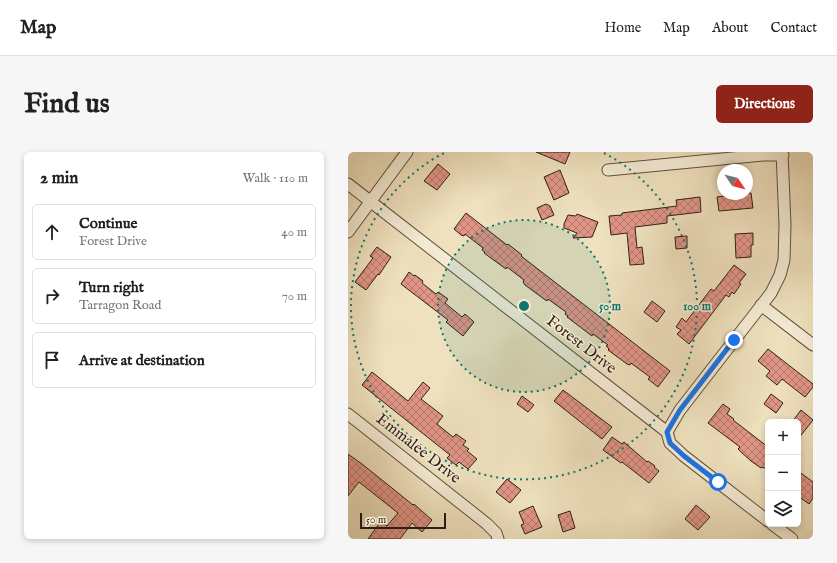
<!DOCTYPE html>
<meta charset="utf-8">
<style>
body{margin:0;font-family:"IM FELL English",serif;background:#f6f6f6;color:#202124}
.controls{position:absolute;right:12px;bottom:12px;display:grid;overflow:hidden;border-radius:6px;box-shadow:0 2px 6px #0003}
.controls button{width:36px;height:36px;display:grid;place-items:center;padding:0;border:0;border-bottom:1px solid #e0e0e0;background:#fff;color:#202124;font:20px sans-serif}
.compass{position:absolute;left:369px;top:12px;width:36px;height:36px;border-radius:50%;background:#fff;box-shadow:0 2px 6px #0003;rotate:125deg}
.scale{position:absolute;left:12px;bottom:10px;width:86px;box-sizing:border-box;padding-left:4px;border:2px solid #2d1f18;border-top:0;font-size:11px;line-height:14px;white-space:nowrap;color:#2d1f18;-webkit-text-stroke:3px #f5ecd5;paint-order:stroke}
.stop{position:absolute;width:12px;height:12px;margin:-9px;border:3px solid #1a73e8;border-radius:50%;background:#fff}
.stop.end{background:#1a73e8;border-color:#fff;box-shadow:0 1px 4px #0008}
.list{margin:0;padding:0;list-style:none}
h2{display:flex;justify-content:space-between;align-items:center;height:52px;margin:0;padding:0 16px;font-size:17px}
h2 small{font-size:13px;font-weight:400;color:#757577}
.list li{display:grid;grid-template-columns:26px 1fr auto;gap:12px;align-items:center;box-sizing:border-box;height:56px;margin:0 8px 8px;padding:0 8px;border:1px solid #e0e0e0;border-radius:6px}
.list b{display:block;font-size:15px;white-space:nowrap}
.list p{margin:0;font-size:13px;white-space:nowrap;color:#757577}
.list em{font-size:13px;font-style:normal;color:#757577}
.icon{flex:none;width:22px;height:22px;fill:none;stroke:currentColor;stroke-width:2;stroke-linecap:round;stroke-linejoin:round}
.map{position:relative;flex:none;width:465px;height:387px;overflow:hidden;border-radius:6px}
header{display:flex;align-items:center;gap:24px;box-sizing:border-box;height:56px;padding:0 20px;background:#fff;border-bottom:1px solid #e0e0e0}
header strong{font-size:19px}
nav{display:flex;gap:22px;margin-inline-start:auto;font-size:14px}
.intro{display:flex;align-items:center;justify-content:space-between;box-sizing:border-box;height:96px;padding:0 24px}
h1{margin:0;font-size:28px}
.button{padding:10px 18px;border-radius:6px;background:#8f2418;color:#fff;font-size:14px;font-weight:700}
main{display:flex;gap:24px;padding:0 24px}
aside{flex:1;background:#fff;border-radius:6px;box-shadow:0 2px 6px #0003}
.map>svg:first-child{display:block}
.building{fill:url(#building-cross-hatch);stroke:#2d1f18}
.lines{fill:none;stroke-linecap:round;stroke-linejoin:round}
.minor-casing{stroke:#5e5042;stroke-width:13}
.minor{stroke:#f5ecd5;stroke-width:11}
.route{stroke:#1a73e8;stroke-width:5}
.ring{fill:none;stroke:#0f766e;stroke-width:2;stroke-dasharray:2 4}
.labels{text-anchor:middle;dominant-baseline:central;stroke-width:3;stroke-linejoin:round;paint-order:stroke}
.street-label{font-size:16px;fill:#2d1f18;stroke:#f5ecd5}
.centre{fill:#0f766e;stroke:#f5ecd5;stroke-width:2}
.ring-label{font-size:12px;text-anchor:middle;font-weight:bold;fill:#0f766e;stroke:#f5ecd5;stroke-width:3;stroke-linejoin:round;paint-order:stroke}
</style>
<header>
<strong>Map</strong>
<nav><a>Home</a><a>Map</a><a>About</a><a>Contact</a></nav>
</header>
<div class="intro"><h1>Find us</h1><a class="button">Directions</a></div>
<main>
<aside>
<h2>2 min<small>Walk · 110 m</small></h2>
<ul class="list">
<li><svg class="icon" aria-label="ahead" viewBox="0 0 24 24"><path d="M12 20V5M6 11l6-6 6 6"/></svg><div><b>Continue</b><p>Forest Drive</p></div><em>40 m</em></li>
<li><svg class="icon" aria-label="right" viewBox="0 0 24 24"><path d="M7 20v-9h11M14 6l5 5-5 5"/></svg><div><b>Turn right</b><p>Tarragon Road</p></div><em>70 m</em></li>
<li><svg class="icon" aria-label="arrive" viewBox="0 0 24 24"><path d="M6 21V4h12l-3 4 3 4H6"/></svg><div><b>Arrive at destination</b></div></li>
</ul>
</aside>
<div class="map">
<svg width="465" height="387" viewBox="0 0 465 387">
<defs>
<pattern id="building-cross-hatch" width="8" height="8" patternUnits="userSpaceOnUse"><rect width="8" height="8" fill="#e19586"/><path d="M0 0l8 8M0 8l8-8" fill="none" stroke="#b7796d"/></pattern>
</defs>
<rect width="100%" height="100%" fill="#efe1be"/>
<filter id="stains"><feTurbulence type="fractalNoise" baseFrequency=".005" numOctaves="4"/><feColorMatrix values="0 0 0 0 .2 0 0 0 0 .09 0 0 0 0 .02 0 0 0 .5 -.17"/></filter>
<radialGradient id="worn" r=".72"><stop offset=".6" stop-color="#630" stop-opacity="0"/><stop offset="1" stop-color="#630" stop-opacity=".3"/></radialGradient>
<path class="building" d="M 188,0 L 222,0 L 217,12 Z
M 90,12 L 102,22 L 89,38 L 76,29 Z
M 212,18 L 221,41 L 206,48 L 196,25 Z
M 399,41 L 403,41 L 405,56 L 371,59 L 369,45 L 383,43 L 383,42 Z
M 352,45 L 353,60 L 319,64 L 319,71 L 287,75 L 289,96 L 294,95 L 296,112 L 282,113 L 279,81 L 263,83 L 261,64 L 274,63 L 274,61 L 329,54 L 328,48 Z
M 198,52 L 202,54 L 206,63 L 194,68 L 189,56 Z
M 118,61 L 159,93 L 160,92 L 174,103 L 173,104 L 322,219 L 310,235 L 300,227 L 302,225 L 291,217 L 283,211 L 282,213 L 279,212 L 260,198 L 261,197 L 258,194 L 260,193 L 245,182 L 244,184 L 219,165 L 220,164 L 217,162 L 218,160 L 200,147 L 199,149 L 196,147 L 177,133 L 175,130 L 176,128 L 159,115 L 158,117 L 136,101 L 137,100 L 134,98 L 135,96 L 117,82 L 116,84 L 113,83 L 106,77 Z
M 229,62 L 250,70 L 244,85 L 225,86 L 229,81 L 216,76 L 216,72 L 220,63 L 228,64 Z
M 405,81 L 405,93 L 403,93 L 403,105 L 388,106 L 387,82 Z
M 339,84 L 339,96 L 328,97 L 327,85 Z
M 29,95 L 43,105 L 31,123 L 30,122 L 18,138 L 7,130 L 25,106 L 22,104 Z
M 386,113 L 398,122 L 391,131 L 393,132 L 386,142 L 384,140 L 381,145 L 378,143 L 341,192 L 329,182 L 333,178 L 328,175 L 334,166 L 338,170 L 363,137 L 366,139 Z
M 61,120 L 66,124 L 67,123 L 75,129 L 74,131 L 88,142 L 90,140 L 100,147 L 97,151 L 114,165 L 117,162 L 126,170 L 115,184 L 98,170 L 100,168 L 53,132 Z
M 304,149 L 317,159 L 309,170 L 296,160 Z
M 420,197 L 465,232 L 465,235 L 457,245 L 434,227 L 429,233 L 418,224 L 422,219 L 410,209 Z
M 24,220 L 60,249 L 75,230 L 82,236 L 73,247 L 95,264 L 89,272 L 105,285 L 108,282 L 118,289 L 115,293 L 121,297 L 119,299 L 129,307 L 120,317 L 111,310 L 108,313 L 99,306 L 102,303 L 14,233 Z
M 215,238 L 264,275 L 254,287 L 206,249 Z
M 423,242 L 435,251 L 428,261 L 416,252 Z
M 174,244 L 186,253 L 180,260 L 169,252 Z
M 375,252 L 382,257 L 379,262 L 386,267 L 385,268 L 420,295 L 420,319 L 415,315 L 413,316 L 403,309 L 393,300 L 390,297 L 392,295 L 360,271 Z
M 453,258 L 465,268 L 450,287 L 450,270 L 444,270 Z
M 264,285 L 274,292 L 276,290 L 299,310 L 300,309 L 307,314 L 306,315 L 311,319 L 301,331 L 274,310 L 273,311 L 255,298 Z
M 0,302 L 14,312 L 65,353 L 66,352 L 84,368 L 74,380 L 64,371 L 52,387 L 20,387 L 33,369 L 39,374 L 50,361 L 11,330 L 0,344 Z
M 450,319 L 465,330 L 465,346 L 461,352 L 450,344 Z
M 159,327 L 173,338 L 162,351 L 148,340 Z
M 348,353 L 362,365 L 350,378 L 337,367 Z
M 185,354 L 194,375 L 177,382 L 173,373 L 176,372 L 171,360 Z
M 222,359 L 227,376 L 215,380 L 210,363 Z"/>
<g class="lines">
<defs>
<path id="minor" d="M 260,18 L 415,3 L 435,3
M 0,32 L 319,280 L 322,291 L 336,304 L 420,369
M 0,80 L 59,0
M 413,153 L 465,193
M 0,262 L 139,372 L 148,381 L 150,387
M 319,280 L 332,258 L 423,141 L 432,123 L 436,108 L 437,73 L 434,0
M 424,372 L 444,387"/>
</defs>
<use href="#minor" class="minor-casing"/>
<use href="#minor" class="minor"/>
</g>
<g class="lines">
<path class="route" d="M 370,330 L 336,304 L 322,291 L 319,280 L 332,258 L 386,188"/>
</g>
<circle cx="176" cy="154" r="86" fill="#0f766e" fill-opacity=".12"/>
<g class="ring">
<circle cx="176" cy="154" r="86"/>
<path d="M256 1A173 173 0 1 1 96 1"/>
</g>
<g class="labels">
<g class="street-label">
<text transform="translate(233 193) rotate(38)">Forest Drive</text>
<text transform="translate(70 297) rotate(38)">Emmalee Drive</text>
</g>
</g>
<circle cx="176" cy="154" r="6" class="centre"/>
<g class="ring-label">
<text x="262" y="158">50 m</text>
<text x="349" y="158">100 m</text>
</g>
<rect width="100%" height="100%" filter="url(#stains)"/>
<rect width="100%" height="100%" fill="url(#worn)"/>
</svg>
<div class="controls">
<button>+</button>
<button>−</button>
<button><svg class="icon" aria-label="layers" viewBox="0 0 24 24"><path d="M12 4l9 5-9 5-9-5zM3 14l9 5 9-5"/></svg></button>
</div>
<svg class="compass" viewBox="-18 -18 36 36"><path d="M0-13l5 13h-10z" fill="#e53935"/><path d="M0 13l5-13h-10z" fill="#757577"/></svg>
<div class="scale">50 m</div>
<div class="stop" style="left:370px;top:330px"></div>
<div class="stop end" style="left:386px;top:188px"></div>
</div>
</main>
